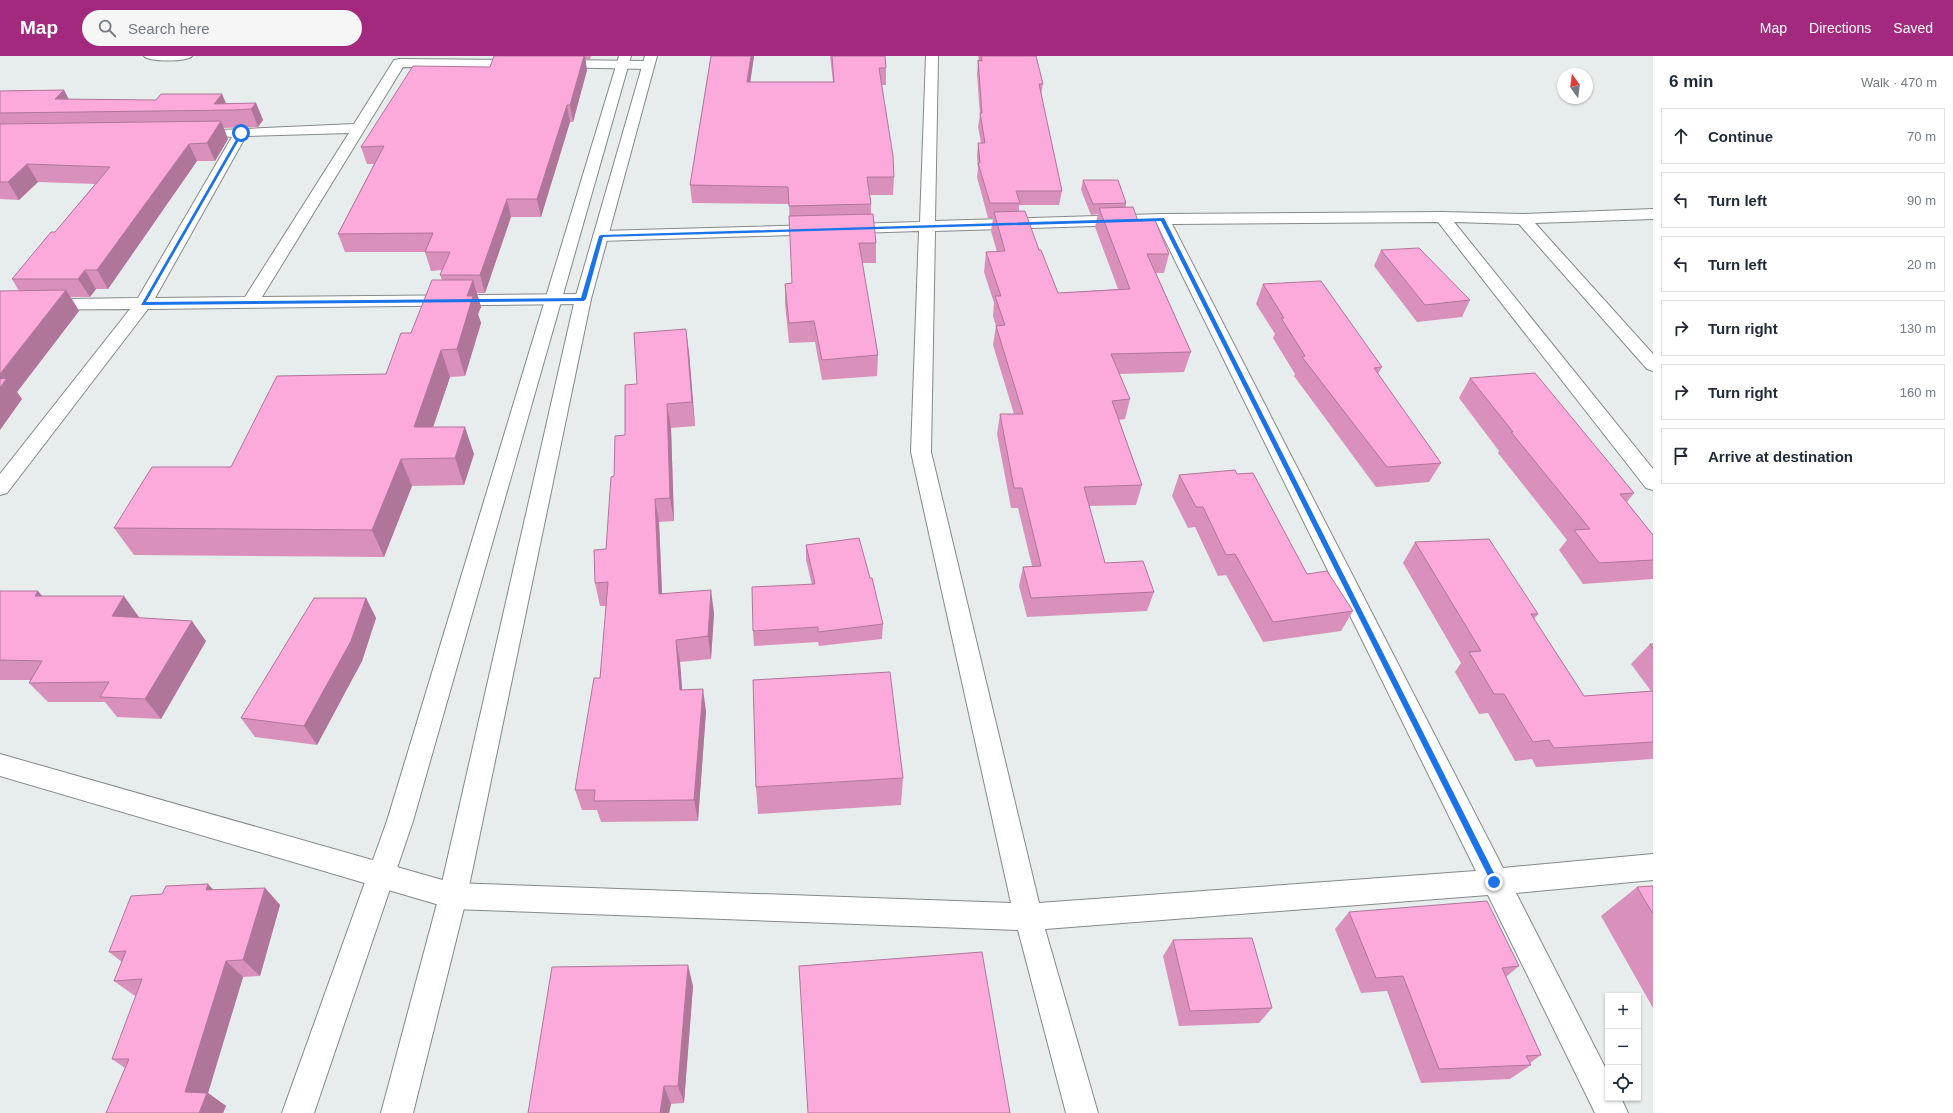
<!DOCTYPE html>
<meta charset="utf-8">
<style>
body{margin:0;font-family:Helvetica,sans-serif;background:#f6f6f7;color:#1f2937}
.controls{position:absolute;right:12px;bottom:12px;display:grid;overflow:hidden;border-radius:0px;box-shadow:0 1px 3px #0004}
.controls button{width:36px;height:36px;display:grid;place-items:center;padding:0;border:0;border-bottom:1px solid #e0e1e3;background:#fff;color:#1f2937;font:20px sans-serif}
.compass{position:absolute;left:1557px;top:12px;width:36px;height:36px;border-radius:50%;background:#fff;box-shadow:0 1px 3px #0004;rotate:346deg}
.stop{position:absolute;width:12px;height:12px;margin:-9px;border:3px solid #1a73e8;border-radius:50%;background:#fff}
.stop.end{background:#1a73e8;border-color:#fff;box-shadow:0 1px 4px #0008}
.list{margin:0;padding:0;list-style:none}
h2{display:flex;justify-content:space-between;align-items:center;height:52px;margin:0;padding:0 16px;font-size:17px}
h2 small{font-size:13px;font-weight:400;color:#747a83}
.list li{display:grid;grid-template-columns:26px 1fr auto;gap:12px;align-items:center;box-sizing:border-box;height:56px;margin:0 8px 8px;padding:0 8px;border:1px solid #e0e1e3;border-radius:0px}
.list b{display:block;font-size:15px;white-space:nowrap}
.list em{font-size:13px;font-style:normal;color:#747a83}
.icon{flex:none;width:22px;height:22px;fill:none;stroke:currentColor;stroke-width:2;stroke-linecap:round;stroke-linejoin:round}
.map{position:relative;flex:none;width:1653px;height:1057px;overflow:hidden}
header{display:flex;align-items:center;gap:24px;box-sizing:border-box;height:56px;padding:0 20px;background:#a3297e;color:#fff}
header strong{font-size:19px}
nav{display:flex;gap:22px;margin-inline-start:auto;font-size:14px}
.search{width:280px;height:36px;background:#f6f6f7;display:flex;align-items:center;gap:10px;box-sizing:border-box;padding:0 14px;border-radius:22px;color:#747a83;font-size:15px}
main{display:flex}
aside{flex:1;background:#fff}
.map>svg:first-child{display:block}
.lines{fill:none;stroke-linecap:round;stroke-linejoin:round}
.minor-casing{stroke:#848a89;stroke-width:2}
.tertiary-casing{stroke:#848a89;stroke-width:2}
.minor{fill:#fff;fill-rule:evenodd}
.tertiary{fill:#fff;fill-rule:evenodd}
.wall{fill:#d991bc}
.shaded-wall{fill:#b07699}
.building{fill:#fca9db;stroke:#b07699}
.route{fill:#1a73e8}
</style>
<header>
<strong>Map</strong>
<div class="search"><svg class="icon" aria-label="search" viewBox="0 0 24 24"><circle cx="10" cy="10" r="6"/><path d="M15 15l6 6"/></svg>Search here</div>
<nav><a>Map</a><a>Directions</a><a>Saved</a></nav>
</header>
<main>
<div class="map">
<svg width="1653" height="1057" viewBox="0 0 1653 1057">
<rect width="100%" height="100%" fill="#e7edec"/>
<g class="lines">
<defs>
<path id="minor" d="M 144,0 L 192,0 C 188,6 148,6 144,0 Z
M 926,0 L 938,0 L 935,165 L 1162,158 L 1442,156 L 1523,158 L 1653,153 L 1653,163 L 1535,167 L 1653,298 L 1653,315 L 1647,313 L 1519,168 L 1454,166 L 1653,413 L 1653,434 L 1646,432 L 1438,166 L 1172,168 L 1503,812 L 1653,798 L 1653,824 L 1516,837 L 1608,1017 L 1608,1042 L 1621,1042 L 1628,1057 L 1595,1057 L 1488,839 L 1045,873 L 1098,1057 L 1066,1057 L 1018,874 L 453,853 L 0,720 L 0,698 L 453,827 L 1011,847 L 911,396 L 919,175 L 601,185 L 595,183 L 593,180 L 595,177 L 601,175 L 920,166 ZM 1157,168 L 1476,815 L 1039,847 L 931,396 L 935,175 Z
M 399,3 L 522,4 L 528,8 L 522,12 L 403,11 L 262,241 L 583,238 L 589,239 L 591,243 L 589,247 L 583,248 L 148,253 L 7,437 L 0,439 L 0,418 L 130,253 L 0,254 L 0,244 L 138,242 L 232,81 L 222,80 L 220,77 L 222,74 L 354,68 L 394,4 ZM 349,77 L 245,241 L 155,242 L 246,80 Z
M 556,4 L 648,5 L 654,9 L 648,13 L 551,11 L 550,8 L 551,5 Z"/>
<path id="tertiary" d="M 619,0 L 631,0 L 413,765 L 314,1057 L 282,1057 L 387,765 Z
M 645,0 L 657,0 L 591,243 L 467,840 L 413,1057 L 381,1057 L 439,840 L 575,243 Z"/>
</defs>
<use href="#minor" class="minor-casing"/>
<use href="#tertiary" class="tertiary-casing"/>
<use href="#minor" class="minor"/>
<use href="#tertiary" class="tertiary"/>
</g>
<path class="wall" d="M 494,0 L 591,0 L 590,3 L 585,3 L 587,14 L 573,66 L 570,66 L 541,161 L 511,161 L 485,237 L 477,237 L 481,251 L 478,258 L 481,267 L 465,320 L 450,321 L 433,371 L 474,398 L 464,429 L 412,430 L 384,501 L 134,499 L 114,472 L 231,411 L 386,318 L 442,224 L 440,219 L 442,214 L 431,215 L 425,196 L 345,196 L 338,178 L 374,108 L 367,108 L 361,91 L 490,11 Z
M 711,0 L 754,0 L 750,26 L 833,26 L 830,0 L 885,0 L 886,12 L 886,29 L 881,29 L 894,121 L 893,139 L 870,139 L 871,148 L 871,158 L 876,187 L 876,207 L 862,207 L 878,299 L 877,320 L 822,324 L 815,286 L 789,287 L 785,248 L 785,228 L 792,227 L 789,148 L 692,147 L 690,129 Z
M 978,0 L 1036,0 L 1043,28 L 1041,39 L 1062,135 L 1059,149 L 1019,149 L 1019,155 L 1039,194 L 1058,237 L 1118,233 L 1095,171 L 1098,158 L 1091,159 L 1081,134 L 1083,124 L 1126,147 L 1126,152 L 1169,198 L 1164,217 L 1156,217 L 1191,296 L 1184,316 L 1119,318 L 1130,343 L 1125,363 L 1119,364 L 1142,429 L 1136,449 L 1089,450 L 1105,507 L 1154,536 L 1147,555 L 1027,561 L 1019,530 L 1023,511 L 1032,510 L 1018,452 L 1011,452 L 997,378 L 1000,358 L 1014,358 L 993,289 L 996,270 L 993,260 L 994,247 L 984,216 L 986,196 L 997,196 L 991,175 L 993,162 L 988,162 L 977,121 L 978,113 L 977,101 L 978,87 L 981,87 L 978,71 L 980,59 L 977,18 L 978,4 L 979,4 Z
M 64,34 L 68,43 L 226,48 L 256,47 L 263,64 L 258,71 L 224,72 L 228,83 L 215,105 L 197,105 L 108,233 L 96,233 L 90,241 L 71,241 L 79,255 L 17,336 L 22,343 L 0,374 L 19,235 L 12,223 L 55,176 L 95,128 L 38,126 L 19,144 L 0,143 L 0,35 Z
M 1381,194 L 1470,244 L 1462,261 L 1417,266 L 1374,210 Z
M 1263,228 L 1382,311 L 1378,318 L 1441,407 L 1429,426 L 1376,431 L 1294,320 L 1295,318 L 1273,282 L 1275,278 L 1256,248 Z
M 689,296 L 695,370 L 671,372 L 674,465 L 659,466 L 662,537 L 714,557 L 711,603 L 680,606 L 682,634 L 706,655 L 698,765 L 601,766 L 597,754 L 582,754 L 575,734 L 600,622 L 606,550 L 600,550 L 595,527 L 606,493 L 614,420 L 625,379 L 637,328 Z
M 1470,322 L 1634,437 L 1627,446 L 1653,479 L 1653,523 L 1583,528 L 1559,494 L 1567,484 L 1498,397 L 1499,395 L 1459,342 Z
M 1237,418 L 1307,518 L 1353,555 L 1341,575 L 1263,586 L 1226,519 L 1218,520 L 1195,471 L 1188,472 L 1172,440 L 1179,419 Z
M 1415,486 L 1538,558 L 1534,563 L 1584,640 L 1651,635 L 1631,608 L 1650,588 L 1653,588 L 1653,703 L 1536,711 L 1532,703 L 1515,705 L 1488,657 L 1479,658 L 1455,616 L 1461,607 L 1403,507 Z
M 806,489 L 870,522 L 883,568 L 882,583 L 819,590 L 818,586 L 754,590 L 753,575 L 812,529 L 806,504 Z
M 0,535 L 42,540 L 139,561 L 138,562 L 206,585 L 161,663 L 117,661 L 105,646 L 48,646 L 29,627 L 31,624 L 0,624 Z
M 366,542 L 376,562 L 362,605 L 317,689 L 255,681 L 241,662 Z
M 903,722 L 901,749 L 758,758 L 756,731 Z
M 1653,830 L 1653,952 L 1601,860 L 1637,831 Z
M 265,832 L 280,849 L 260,920 L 243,921 L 208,1037 L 226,1050 L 223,1057 L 106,1057 L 125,1012 L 112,1003 L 136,940 L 135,940 L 114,925 L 122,906 L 109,896 L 162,838 L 213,834 Z
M 1349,856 L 1519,910 L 1506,921 L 1541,999 L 1530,1007 L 1531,1009 L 1510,1023 L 1421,1027 L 1387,935 L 1361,937 L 1335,873 Z
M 1173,884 L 1272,952 L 1259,967 L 1179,970 L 1163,900 Z
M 693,930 L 684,1047 L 671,1048 L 669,1057 L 528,1057 Z"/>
<path class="shaded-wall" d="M 584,0 L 585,0 L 587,14 L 573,66 L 570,49 Z
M 751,0 L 754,0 L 748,42 L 747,26 Z
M 64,34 L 73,51 L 55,43 Z
M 222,38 L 229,54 L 214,48 Z
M 256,47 L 263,64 L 258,71 L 251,53 Z
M 567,49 L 570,66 L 541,161 L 537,143 Z
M 221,65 L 228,83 L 215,105 L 207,87 Z
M 189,88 L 197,105 L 108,233 L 97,214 Z
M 27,108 L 38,126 L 19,144 L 8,126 Z
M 507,143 L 511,161 L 485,237 L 480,219 Z
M 85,214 L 96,233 L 90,241 L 78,223 Z
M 473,224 L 481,251 L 478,258 L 481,267 L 465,320 L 457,293 L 467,240 Z
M 66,234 L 79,255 L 17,336 L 22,343 L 0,374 L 0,318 Z
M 686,273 L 689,296 L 695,370 L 692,346 Z
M 441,294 L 450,321 L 424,398 L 414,371 Z
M 667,348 L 671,372 L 674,465 L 670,442 Z
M 465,371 L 474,398 L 464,429 L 455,402 Z
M 401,403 L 412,430 L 384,501 L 372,474 Z
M 655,443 L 659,466 L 663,561 L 659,538 Z
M 711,534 L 714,557 L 711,603 L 708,580 Z
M 38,535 L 55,555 L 35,540 Z
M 124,540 L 139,561 L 128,580 L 112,560 Z
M 366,542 L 376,562 L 362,605 L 317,689 L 304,670 Z
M 192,565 L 206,585 L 161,663 L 145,643 Z
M 676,584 L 680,606 L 684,656 L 680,634 Z
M 703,633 L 706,655 L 698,765 L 694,744 Z
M 208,828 L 225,846 L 206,834 Z
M 265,832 L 280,849 L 260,920 L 243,904 Z
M 226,905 L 243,921 L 208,1037 L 226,1050 L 223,1057 L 199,1057 L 185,1036 Z
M 688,909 L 693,930 L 684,1047 L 678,1030 Z
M 664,1030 L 671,1048 L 669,1057 L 660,1057 Z"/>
<path class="building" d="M 494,0 L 584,0 L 570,49 L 567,49 L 537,143 L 507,143 L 480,219 L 440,219 L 450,196 L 425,196 L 433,177 L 338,178 L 384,90 L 361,91 L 413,10 L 490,11 Z
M 711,0 L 751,0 L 747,26 L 834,26 L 832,0 L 885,0 L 886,12 L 879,12 L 893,100 L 894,121 L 867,121 L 871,148 L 789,150 L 788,131 L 690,129 Z
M 981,0 L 1036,0 L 1043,28 L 1039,28 L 1062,135 L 1016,135 L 1020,147 L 990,147 L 978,107 L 980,107 L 978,87 L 985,87 L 980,57 L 982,57 L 978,4 L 982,5 Z
M 64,34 L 55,43 L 156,44 L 161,38 L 222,38 L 214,48 L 256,47 L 251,53 L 234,54 L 0,57 L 0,35 Z
M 221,65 L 207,87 L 189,88 L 97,214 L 85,214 L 78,223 L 12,223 L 51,176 L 55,176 L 110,111 L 27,108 L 8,126 L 0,126 L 0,68 Z
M 1083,124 L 1118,124 L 1126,147 L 1093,148 Z
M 1133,151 L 1138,165 L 1155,164 L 1169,198 L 1147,198 L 1191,296 L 1111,298 L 1130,343 L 1112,345 L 1142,429 L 1084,431 L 1105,507 L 1143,505 L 1154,536 L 1031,542 L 1023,511 L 1041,510 L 1022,432 L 1014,432 L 1000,358 L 1023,358 L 996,270 L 1005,269 L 995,240 L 1001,240 L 986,196 L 1005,195 L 994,156 L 1025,155 L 1039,194 L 1041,194 L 1058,237 L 1130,233 L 1099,152 Z
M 873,158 L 876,187 L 859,187 L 878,299 L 822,304 L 814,265 L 789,267 L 785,228 L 792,227 L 789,160 Z
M 1419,192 L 1470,244 L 1425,249 L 1381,194 Z
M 432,224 L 473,224 L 467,240 L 473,240 L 457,293 L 441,294 L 414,371 L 465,371 L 455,402 L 401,403 L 372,474 L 114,472 L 152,411 L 231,411 L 277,320 L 386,318 L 401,277 L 411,277 Z
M 1321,225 L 1382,311 L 1374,312 L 1441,407 L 1387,411 L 1302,301 L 1305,300 L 1281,262 L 1284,262 L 1263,228 Z
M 66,234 L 0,318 L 0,235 Z
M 686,273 L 692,346 L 667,348 L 670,442 L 655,443 L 659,538 L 711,534 L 708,580 L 676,584 L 680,634 L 703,633 L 694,744 L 594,745 L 595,734 L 575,734 L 594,622 L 600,622 L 608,526 L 595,527 L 594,494 L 606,493 L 611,421 L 614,420 L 615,380 L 625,379 L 625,329 L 637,328 L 634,277 Z
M 1535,317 L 1634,437 L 1620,438 L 1653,479 L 1653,504 L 1599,507 L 1574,474 L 1590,473 L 1511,376 L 1513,376 L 1470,322 Z
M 7,322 L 0,332 L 0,323 Z
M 1235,414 L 1237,418 L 1253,417 L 1307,518 L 1327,515 L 1353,555 L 1273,566 L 1235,498 L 1226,499 L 1203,451 L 1196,451 L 1179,419 Z
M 859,482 L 870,522 L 872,522 L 883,568 L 818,576 L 818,571 L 753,575 L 752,531 L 815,528 L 806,489 Z
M 1489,483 L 1538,558 L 1531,558 L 1584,640 L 1653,635 L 1653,686 L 1554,692 L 1549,684 L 1533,686 L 1504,638 L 1494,638 L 1469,596 L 1481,595 L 1415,486 Z
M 0,535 L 38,535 L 35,540 L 124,540 L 112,560 L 192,565 L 145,643 L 100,641 L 109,626 L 29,627 L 42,605 L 0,604 Z
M 314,542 L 366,542 L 351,585 L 304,670 L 241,662 Z
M 1650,588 L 1653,588 L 1653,593 Z
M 890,616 L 903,722 L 756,731 L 753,624 Z
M 208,828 L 206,834 L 265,832 L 243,904 L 226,905 L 185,1036 L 207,1037 L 199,1057 L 106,1057 L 129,1003 L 112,1003 L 142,923 L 114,925 L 126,895 L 109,896 L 131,840 L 162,838 L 166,830 Z
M 1653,830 L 1653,858 L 1637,831 Z
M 1487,845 L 1519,910 L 1502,912 L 1541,999 L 1526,1000 L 1531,1009 L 1439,1013 L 1403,920 L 1376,922 L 1349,856 Z
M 1252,882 L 1272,952 L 1190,955 L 1173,884 Z
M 982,896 L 1010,1057 L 808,1057 L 799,910 Z
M 688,909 L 678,1030 L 664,1030 L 660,1057 L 528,1057 L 552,911 Z"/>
<path class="route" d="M 241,75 L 243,77 L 146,246 L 581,242 L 599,180 L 601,179 L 1164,162 L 1497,823 L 1497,828 L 1492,828 L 1161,165 L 603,181 L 586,243 L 584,245 L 141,249 Z"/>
</svg>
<div class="controls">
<button>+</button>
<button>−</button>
<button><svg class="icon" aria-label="locate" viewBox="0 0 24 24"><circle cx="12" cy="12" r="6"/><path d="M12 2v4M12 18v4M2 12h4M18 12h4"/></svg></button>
</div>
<svg class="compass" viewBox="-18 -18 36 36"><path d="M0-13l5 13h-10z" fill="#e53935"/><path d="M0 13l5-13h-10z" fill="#747a83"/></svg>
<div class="stop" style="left:241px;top:77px"></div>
<div class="stop end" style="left:1494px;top:826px"></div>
</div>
<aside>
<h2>6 min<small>Walk · 470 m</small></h2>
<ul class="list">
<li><svg class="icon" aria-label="ahead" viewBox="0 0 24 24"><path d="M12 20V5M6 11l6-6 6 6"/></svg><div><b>Continue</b></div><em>70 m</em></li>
<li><svg class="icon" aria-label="left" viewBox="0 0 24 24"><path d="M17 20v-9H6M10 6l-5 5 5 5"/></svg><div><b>Turn left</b></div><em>90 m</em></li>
<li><svg class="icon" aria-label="left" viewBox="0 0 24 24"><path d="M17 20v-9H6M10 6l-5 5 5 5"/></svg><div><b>Turn left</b></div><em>20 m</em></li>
<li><svg class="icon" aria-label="right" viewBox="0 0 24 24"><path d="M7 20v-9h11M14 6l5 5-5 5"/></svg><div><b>Turn right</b></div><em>130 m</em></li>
<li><svg class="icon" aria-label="right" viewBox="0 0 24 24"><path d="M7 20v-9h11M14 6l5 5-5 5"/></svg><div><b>Turn right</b></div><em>160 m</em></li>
<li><svg class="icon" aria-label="arrive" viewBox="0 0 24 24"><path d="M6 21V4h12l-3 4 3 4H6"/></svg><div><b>Arrive at destination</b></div></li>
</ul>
</aside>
</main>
